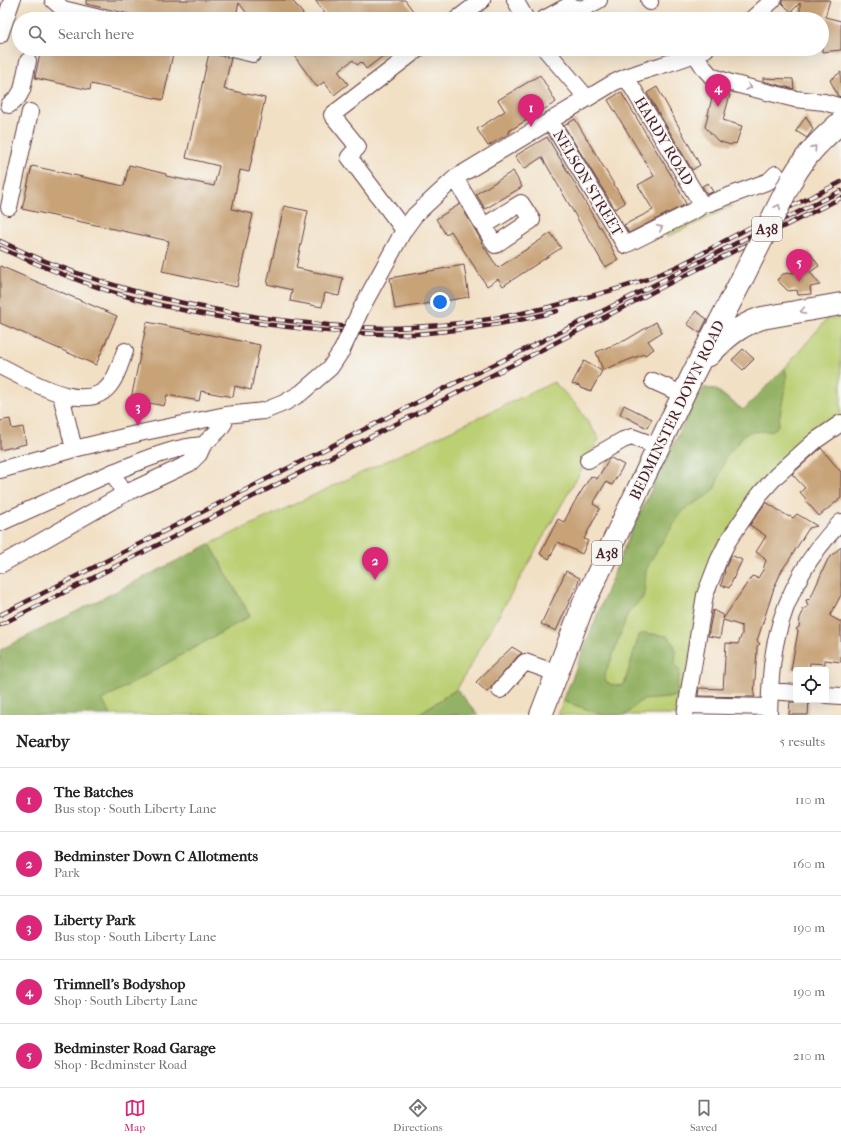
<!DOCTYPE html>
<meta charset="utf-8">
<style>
body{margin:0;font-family:"IM FELL French Canon",serif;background:#f6f6f6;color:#202124}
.controls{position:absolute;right:12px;bottom:12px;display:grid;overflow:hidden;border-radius:4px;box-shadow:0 4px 16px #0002}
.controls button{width:36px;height:36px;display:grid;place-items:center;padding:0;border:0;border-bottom:1px solid #e0e0e0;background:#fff;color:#202124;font:20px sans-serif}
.you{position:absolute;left:440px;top:302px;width:14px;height:14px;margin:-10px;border:3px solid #fff;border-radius:50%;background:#1a73e8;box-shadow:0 0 0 6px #1a73e833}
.badge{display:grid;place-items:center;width:26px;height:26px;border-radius:50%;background:#db2777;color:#fff;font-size:13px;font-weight:700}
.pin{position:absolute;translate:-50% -33px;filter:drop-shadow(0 1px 2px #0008)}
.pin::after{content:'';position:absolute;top:21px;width:14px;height:12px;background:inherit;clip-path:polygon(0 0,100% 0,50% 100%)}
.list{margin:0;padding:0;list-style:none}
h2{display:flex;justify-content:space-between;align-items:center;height:52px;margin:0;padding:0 16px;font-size:17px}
h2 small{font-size:13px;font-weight:400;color:#757577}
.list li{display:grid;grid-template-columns:26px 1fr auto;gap:12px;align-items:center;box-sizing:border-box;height:64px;padding:0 16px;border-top:1px solid #e0e0e0}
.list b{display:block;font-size:15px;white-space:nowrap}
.list p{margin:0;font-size:13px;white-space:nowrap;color:#757577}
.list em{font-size:13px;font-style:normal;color:#757577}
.icon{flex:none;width:22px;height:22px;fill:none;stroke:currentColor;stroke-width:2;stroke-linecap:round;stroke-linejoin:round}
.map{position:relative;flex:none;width:841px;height:715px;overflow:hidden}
.search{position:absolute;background:#fff;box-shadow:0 4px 16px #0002;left:12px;right:12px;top:12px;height:44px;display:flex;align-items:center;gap:10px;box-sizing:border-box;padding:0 14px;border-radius:22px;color:#757577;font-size:15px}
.sheet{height:372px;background:#fff}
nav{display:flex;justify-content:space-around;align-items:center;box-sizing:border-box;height:56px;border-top:1px solid #e0e0e0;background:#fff;font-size:11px;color:#757577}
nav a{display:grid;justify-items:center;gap:2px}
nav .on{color:#db2777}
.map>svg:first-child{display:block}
.green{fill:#bbcf73;stroke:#82774f}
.forest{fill:#94b265;stroke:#6f6848}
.building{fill:#c8a378}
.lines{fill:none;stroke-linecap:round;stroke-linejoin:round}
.minor-casing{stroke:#633c42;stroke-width:18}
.highway-casing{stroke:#633c42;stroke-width:24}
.minor{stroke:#fff;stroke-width:16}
.highway{stroke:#fff;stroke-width:22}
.rail-casing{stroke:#4a1f2b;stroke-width:4.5}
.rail{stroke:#f6f6f2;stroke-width:3;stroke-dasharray:9;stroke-linecap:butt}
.minor-bridge-casing{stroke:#633c42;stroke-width:18;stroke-linecap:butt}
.highway-bridge-casing{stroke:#633c42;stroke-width:24;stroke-linecap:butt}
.minor-bridge{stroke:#fff;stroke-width:16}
.highway-bridge{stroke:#fff;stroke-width:22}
.oneway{stroke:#ae9aa0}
.labels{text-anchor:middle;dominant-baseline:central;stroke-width:3;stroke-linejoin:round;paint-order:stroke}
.shield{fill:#f6f6f2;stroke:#7e6067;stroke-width:1}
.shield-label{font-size:14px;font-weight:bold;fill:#4a1f2b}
.street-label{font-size:15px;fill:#4a1f2b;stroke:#f6f6f2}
</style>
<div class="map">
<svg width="841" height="715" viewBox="0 0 841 715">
<rect width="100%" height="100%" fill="#f6f6f2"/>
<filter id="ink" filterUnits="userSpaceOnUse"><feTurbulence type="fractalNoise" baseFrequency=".025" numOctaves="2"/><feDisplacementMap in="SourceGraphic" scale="8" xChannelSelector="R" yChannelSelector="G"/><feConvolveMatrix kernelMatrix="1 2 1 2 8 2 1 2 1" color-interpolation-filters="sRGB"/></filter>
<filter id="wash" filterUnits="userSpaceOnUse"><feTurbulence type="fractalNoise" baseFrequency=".012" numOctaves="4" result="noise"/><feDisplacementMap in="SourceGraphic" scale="16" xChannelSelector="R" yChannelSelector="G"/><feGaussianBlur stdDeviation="0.9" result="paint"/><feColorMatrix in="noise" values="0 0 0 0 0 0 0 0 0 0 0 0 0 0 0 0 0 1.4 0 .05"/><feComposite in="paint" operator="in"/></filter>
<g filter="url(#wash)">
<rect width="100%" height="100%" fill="#f2e0c5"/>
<path class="green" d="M 721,205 L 733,206 L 667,237 L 665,232 Z
M 841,317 L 841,420 L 807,442 L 719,549 L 680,715 L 558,715 L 629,536 L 692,407 L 704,388 L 715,389 L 743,410 L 785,368 L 827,319 Z
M 554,382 L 578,407 L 599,439 L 457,689 L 417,715 L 111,715 L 101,700 L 250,616 L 210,544 Z"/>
<path class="forest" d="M 785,368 L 787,378 L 778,425 L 776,428 L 771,431 L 750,432 L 744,435 L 726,457 L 715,488 L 710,494 L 685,509 L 679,516 L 652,558 L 646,570 L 644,595 L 641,600 L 630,610 L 627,615 L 616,647 L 605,675 C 604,686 615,686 624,685 L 639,635 L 644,633 L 667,636 L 672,641 L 676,650 L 675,664 L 680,672 L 677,686 L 678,695 L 668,698 L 643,700 L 638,703 L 626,715 L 603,715 L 563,701 L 629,536 L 692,407 L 704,388 L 715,389 L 743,410 Z
M 210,544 L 250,616 L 102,700 L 111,715 L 0,715 L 0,650 Z
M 457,689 L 478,715 L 417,715 Z"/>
<g id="blocks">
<path class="building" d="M 86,0 L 292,0 L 307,19 L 251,19 L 239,3 L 235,19 L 150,19 L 86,4 Z
M 315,0 L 405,0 L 419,19 L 329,19 Z
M 782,0 L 830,0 L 825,17 L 841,21 L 841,50 L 822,52 L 822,19 L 800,19 L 800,3 L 791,12 L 782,3 Z
M 41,49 L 174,49 L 163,100 L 91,84 L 90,90 L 35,78 Z
M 289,49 L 392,49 L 366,69 L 361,62 L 357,65 L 353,60 L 338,71 L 348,84 L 334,95 L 324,82 L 317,87 Z
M 209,53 L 231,58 L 224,89 L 265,98 L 249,172 L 240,170 L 232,209 L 253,214 L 237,287 L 162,271 L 169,241 L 22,209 L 32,166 L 124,186 L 129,165 L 166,174 L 166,176 L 214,186 L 219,166 L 186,158 Z
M 841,72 L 841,97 L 838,96 L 830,80 Z
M 540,75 L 556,102 L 509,131 L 510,133 L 488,146 L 477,129 L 505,111 L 498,100 Z
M 763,78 L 793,79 L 794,89 L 763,81 Z
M 657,87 L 700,165 L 692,170 L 647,93 Z
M 714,89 L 730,95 L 723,120 L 742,126 L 736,144 L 733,143 L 731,145 L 718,141 L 705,127 Z
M 621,92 L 674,180 L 686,204 L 629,233 L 624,225 L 653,210 L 638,185 L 654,176 L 608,100 Z
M 806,116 L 813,129 L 807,138 L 796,131 Z
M 575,119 L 625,203 L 615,209 L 564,126 Z
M 547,137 L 574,182 L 599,227 L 601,227 L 618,260 L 605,267 L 542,157 L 524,169 L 515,156 Z
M 513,171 L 522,187 L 485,209 L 476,194 Z
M 708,183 L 713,192 L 707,194 L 702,186 Z
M 460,204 L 482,242 L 481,242 L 498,268 L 551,233 L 561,248 L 503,286 L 498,279 L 487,286 L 451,231 L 446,235 L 436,219 Z
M 284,206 L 308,211 L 296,268 L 343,278 L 339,296 L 325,293 L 322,307 L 290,301 L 292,290 L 267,284 Z
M 809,251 L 819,266 L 810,272 L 820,285 L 810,287 L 811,294 L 798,295 L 797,290 L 788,291 L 777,280 L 783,274 L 809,270 L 800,258 Z
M 464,265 L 469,297 L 395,309 L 390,278 Z
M 0,266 L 117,316 L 96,365 L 0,323 Z
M 696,311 L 707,319 L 700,333 L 687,324 Z
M 147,322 L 260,345 L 251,390 L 235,386 L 233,397 L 201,391 L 199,401 L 167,395 L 164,406 L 131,399 Z
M 656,322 L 662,332 L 648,341 L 654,349 L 645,355 L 644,354 L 603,370 L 596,352 L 626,340 Z
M 743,349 L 754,359 L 743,370 L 732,360 Z
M 584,361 L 602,371 L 591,391 L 580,388 L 580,386 L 572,384 Z
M 624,405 L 652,419 L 647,428 L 620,414 Z
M 10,419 L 12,429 L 23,427 L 26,444 L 0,450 L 0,421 Z
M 821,448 L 841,472 L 841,498 L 819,516 L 805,500 L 806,499 L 800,492 L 805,488 L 792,474 Z
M 611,458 L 624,465 L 612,485 L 606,482 L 593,504 L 600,508 L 584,539 L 588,541 L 582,554 L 558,542 L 549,559 L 540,554 L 558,519 L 564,522 L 574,503 L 591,476 L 597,479 L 609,459 Z
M 766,502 L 789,517 L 790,516 L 793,518 L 797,514 L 817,526 L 809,528 L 789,560 L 782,570 L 774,588 L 757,641 L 760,644 L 757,646 L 757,650 L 754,695 L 755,697 L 698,696 L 699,688 L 723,689 L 726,643 L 738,644 L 742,634 L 742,626 L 723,620 L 720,638 L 708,636 L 713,610 L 724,616 L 723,619 L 752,576 L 758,578 L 763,570 L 766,560 L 763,558 L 764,557 L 756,552 L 766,536 L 750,525 Z
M 841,547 L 841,595 L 830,616 L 841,622 L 841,662 L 825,660 L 825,664 L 810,663 L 809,670 L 791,670 L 798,631 L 796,629 L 799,627 L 800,618 L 803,612 L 802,609 L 808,607 L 806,600 L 810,599 L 828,559 Z
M 731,555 L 742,560 L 729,588 L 721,585 L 725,571 L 724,571 Z
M 566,571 L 580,578 L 556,631 L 541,624 Z
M 512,647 L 522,653 L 518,656 L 487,692 L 476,682 Z
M 802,700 L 809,700 L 808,715 L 789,715 L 790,702 L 796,702 Z"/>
</g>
</g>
<g filter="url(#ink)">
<use href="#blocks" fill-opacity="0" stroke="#633c42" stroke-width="1"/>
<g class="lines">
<defs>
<path id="minor" d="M 53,0 L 63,9 L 67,10 L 104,19
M 515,0 L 526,19
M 649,0 L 650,2
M 457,19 L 482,0
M 544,19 L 568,6 L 583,9 L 599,0
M 752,19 L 773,0
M 0,35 L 12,0
M 232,49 L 253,54
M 545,49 L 587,98
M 695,54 L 704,68 L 711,76 L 731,83 L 795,99 L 824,102 L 838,106 L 841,109
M 626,77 L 702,205
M 9,105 L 18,97 L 22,90 L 28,61
M 550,120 L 625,245 L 697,209 L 702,205 L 710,203 L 769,181 L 776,174
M 455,178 L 495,245 L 532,220 L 521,203 L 484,226
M 9,207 L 30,112
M 404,230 L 349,157 L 358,147 L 332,115 L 418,49
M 362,307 L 404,230 L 415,215 L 455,178 L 613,83 C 642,68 676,64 706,49
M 0,366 C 27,379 89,419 112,382 C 118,373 121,361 125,351
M 653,381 L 684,395
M 61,395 L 74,449
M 203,445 C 172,447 142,461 113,472 L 124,494 L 190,463 L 199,454 L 203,445 L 219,430 L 224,423 L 226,415
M 588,460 L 623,440 L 632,437 L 659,447
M 0,470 L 74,449 L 140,433 L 226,415 L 264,411 L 284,403 L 301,393 L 330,368 L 342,350
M 0,523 L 113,472
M 0,565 L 124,494
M 500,690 L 525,662 L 556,673
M 771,691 L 796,693
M 826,695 L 841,696
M 687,705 L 769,707
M 685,715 L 705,595 L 719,559 L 728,541 L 760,494 L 776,476 L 815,441 L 841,423
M 769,715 C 770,689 771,661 777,636 C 787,593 810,553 841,522"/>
<path id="highway" d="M 792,179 C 807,153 820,141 841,122
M 709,355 C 725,338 740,325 762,318 L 841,304
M 541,715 L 584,603 L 693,374 L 742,279"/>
</defs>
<use href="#minor" class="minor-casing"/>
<use href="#highway" class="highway-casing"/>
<use href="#minor" class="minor"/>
<use href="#highway" class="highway"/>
<defs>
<path id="rail" d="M 0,241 C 88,284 183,307 280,320 C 324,325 369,330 413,327 C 470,324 528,314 583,298 C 611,291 641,283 667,271 C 689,262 709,249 730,238 C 766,218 804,201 841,182
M 0,248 C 36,264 74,280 112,292 C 164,308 219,318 272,325 C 318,331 365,335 411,334 C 423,334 435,332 447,331 C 485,327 521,321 557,311
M 0,615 L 453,384 C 584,323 711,254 841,191
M 0,625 L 526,358 L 670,283 L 841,198"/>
</defs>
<use href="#rail" class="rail-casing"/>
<use href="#rail" class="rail"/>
<defs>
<path id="minor-bridge" d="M 342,350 L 362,307"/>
<path id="highway-bridge" d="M 742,279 L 792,179"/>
</defs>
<use href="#minor-bridge" class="minor-bridge-casing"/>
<use href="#highway-bridge" class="highway-bridge-casing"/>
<use href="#minor-bridge" class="minor-bridge"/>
<use href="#highway-bridge" class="highway-bridge"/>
</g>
<defs><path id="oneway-chevron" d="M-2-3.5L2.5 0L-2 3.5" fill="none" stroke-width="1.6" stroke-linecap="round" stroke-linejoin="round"/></defs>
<g class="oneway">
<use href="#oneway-chevron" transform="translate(749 87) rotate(14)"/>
<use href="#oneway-chevron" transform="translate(814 148) rotate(-48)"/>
<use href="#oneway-chevron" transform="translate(778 207) rotate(-64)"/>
<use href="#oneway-chevron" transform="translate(660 228) rotate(-27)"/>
<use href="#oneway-chevron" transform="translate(803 311) rotate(170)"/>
</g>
</g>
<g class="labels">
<g class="shield">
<rect x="752" y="217" width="30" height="24" rx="3"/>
<rect x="592" y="541" width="30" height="24" rx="3"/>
</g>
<g class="shield-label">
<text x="767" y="229">A38</text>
<text x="607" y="553">A38</text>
</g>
<g class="street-label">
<text transform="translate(664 141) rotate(59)">HARDY ROAD</text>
<text transform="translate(588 183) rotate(59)">NELSON STREET</text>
<text transform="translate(677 410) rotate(-64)">BEDMINSTER DOWN ROAD</text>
</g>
</g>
</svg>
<div class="controls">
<button><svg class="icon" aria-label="locate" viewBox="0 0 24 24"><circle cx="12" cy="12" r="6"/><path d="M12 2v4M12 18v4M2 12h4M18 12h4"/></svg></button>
</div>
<div class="you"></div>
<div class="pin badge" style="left:531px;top:127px">1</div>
<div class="pin badge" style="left:375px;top:580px">2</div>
<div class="pin badge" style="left:138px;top:426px">3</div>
<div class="pin badge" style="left:718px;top:107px">4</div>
<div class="pin badge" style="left:799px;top:282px">5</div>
<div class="search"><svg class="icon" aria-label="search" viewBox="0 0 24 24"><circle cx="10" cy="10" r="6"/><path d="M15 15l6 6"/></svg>Search here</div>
</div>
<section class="sheet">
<h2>Nearby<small>5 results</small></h2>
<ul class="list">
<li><span class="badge">1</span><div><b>The Batches</b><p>Bus stop · South Liberty Lane</p></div><em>110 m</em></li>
<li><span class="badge">2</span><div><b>Bedminster Down C Allotments</b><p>Park</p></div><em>160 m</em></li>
<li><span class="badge">3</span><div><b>Liberty Park</b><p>Bus stop · South Liberty Lane</p></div><em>190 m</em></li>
<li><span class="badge">4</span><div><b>Trimnell's Bodyshop</b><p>Shop · South Liberty Lane</p></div><em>190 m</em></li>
<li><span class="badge">5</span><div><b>Bedminster Road Garage</b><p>Shop · Bedminster Road</p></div><em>210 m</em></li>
</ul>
</section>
<nav>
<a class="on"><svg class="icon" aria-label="map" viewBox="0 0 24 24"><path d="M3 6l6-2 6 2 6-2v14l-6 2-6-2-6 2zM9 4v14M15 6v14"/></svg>Map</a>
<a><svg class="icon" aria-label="directions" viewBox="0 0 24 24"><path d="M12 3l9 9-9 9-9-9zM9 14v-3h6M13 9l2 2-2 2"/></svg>Directions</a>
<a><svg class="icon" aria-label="saved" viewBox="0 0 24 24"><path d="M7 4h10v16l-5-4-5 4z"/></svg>Saved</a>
</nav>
